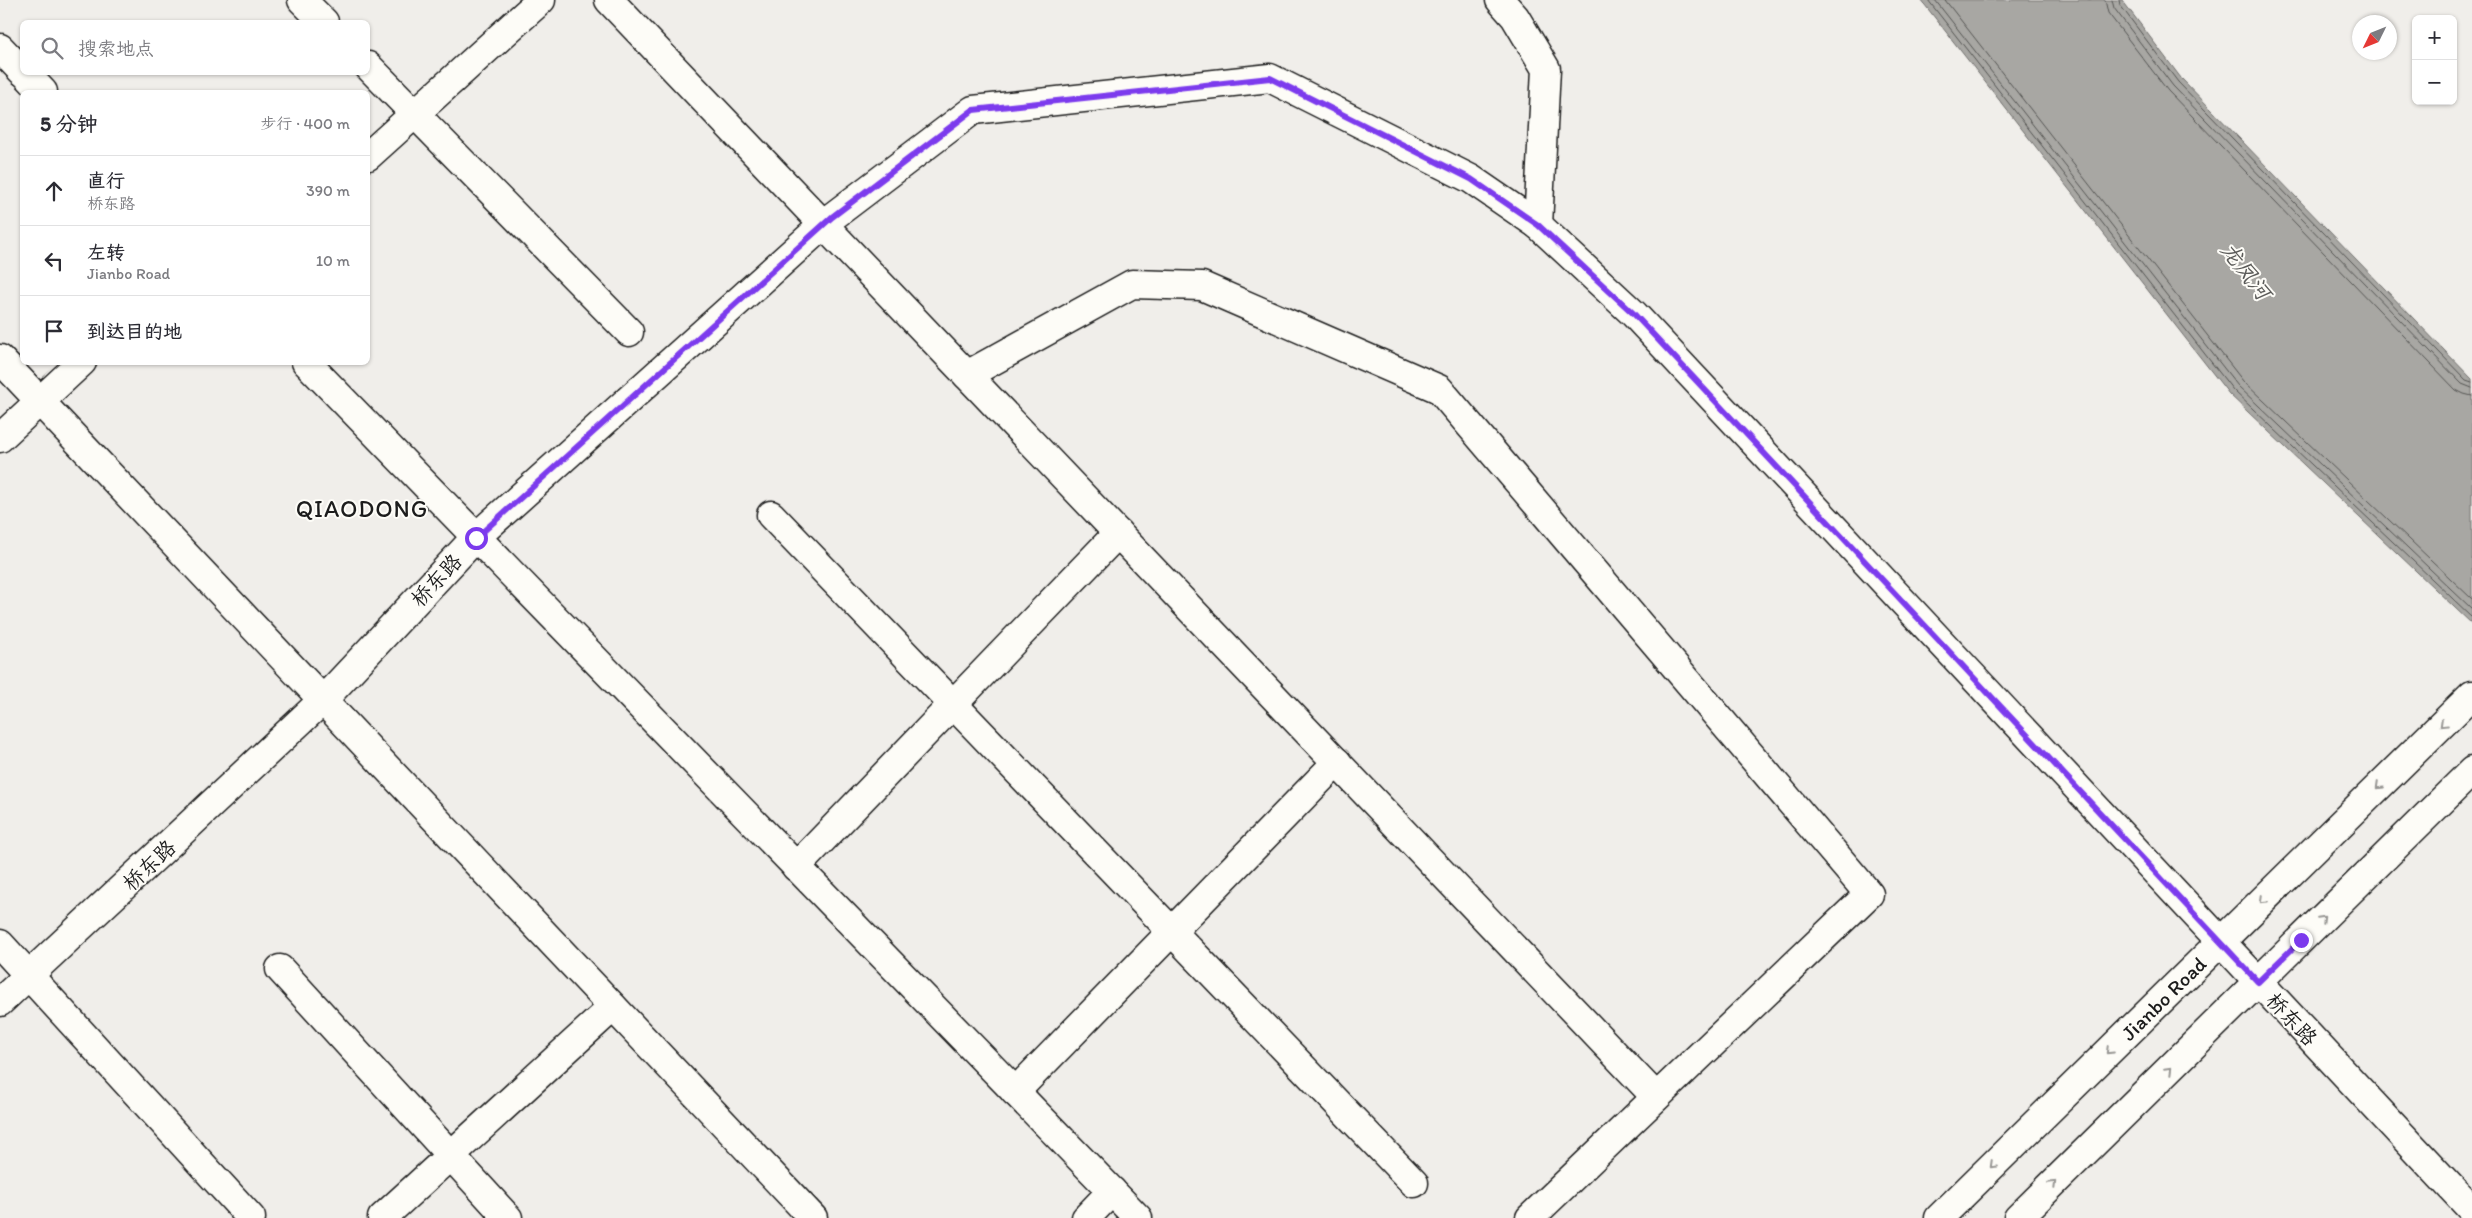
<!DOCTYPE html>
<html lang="zh">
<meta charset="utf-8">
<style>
body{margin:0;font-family:Itim,"LXGW WenKai TC",sans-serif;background:#f2f2f3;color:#2b2b33}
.controls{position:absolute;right:15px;top:15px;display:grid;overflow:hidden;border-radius:8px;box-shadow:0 1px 4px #0004}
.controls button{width:45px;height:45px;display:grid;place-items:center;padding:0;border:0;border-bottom:1px solid #e1e1e2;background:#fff;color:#2b2b33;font:25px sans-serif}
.compass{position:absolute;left:2352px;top:15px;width:45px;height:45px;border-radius:50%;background:#fff;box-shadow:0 1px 4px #0004;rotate:227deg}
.stop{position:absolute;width:15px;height:15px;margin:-11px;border:4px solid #7c3aed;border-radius:50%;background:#fff}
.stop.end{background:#7c3aed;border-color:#fff;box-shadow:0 1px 5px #0008}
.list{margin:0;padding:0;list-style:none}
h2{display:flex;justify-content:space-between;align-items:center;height:65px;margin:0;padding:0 20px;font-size:21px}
h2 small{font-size:16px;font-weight:400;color:#7c7c81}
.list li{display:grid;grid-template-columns:32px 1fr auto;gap:15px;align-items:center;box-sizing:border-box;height:70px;padding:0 20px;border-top:1px solid #e1e1e2}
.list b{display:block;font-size:19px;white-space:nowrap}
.list p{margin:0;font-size:16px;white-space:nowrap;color:#7c7c81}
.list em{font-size:16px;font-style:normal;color:#7c7c81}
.icon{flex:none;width:28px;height:28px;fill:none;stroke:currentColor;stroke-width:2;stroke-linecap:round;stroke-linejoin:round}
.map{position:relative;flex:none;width:2472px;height:1218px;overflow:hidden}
.search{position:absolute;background:#fff;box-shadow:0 1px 4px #0004;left:20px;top:20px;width:350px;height:55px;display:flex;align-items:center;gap:12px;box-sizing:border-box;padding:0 18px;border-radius:8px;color:#7c7c81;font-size:19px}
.panel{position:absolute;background:#fff;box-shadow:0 1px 4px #0004;left:20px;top:90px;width:350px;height:275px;border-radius:8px}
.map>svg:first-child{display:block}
.water{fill:#a8a7a3;stroke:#706f6d}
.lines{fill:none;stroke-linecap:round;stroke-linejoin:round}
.shore{stroke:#545452;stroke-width:1}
.minor-casing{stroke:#1c1c1c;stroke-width:31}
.minor{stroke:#fdfcf7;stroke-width:28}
.oneway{stroke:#989794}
.route{stroke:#7c3aed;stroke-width:6}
.labels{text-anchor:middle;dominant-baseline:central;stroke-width:4;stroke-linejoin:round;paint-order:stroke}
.street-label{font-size:21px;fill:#1c1c1c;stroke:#fdfcf7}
.water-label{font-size:22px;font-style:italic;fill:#5b5b59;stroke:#fdfcf7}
.quarter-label{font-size:24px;letter-spacing:1px;fill:#1c1c1c;stroke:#fdfcf7}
</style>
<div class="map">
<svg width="2472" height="1218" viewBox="0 0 2472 1218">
<rect width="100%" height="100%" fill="#f0eeea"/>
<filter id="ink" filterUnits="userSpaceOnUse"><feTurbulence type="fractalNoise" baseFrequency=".02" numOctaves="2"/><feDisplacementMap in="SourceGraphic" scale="10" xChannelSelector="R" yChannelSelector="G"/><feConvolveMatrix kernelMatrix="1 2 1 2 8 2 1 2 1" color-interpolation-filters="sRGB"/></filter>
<g filter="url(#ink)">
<path class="water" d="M 1921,0 L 2122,0 L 2181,78 L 2472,379 L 2472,624 L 2229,394 Z"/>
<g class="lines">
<path class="shore" d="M 1928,0 L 2233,390 L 2472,617
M 1935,0 L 2238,386 L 2472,609
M 1945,0 L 2243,381 L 2472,599
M 2105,0 L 2108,13 L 2168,91 L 2456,390 L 2464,394 L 2472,396
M 2112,0 L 2114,8 L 2173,86 L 2462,384 L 2472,388
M 2119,0 L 2120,5 L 2178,82 L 2466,380 L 2472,382"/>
<defs>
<g id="minor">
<path d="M 302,0 L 324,22"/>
<path d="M 609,0 L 1656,1097"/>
<path d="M 1500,0 L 1515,17 L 1546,69 L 1538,225"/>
<path d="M 0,48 L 22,71"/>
<path d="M 368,66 L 629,332"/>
<path d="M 24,72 L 43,92"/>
<path d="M 368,156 L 541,0"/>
<path d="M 0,359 L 813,1218"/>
<path d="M 306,362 L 1138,1218"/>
<path d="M 967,375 L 1132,284 L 1202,286 L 1439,389 L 1869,894 L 1530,1218"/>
<path d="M 0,438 L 82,362"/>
<path d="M 771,515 L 1414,1183"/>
<path d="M 796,867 L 1118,533"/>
<path d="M 0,944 L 251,1218"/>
<path d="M 280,969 L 508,1218"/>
<path d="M 0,1002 L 324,699 L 476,537 L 832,217 L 973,110 L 1270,78 L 1471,179 L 1538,225 L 1634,314 L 2472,1210"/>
<path d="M 1015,1092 L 1337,762"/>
<path d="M 382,1218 L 613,1007"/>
<path d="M 1086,1218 L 1112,1191"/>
<path id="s1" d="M 1939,1218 L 2472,695"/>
<path d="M 2018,1218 L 2472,771"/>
</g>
</defs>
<use href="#minor" class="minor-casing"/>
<use href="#minor" class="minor"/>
</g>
<defs><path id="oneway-chevron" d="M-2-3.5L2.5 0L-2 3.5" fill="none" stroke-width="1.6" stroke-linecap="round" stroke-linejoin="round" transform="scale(1.25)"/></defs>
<g class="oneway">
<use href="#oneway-chevron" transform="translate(2443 724) rotate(136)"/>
<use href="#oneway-chevron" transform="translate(2379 786) rotate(136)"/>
<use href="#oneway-chevron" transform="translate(2263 900) rotate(136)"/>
<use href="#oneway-chevron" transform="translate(2322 919) rotate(-45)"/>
<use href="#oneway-chevron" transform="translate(2109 1051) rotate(136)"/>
<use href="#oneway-chevron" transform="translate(2169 1070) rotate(-45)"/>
<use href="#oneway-chevron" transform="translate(1993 1165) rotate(136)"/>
<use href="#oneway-chevron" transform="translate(2053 1184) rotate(-45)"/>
</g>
</g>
<g class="lines" filter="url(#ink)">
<path class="route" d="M 476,538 L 832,217 L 973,110 L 1270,78 L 1471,179 L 1538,225 L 1634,314 L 2258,982 L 2301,940"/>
</g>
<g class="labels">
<g class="street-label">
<text transform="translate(436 580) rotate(-47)">桥东路</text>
<text transform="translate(149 865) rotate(-43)">桥东路</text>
<text stroke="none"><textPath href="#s1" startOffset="314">Jianbo Road</textPath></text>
<text transform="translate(2292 1019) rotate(47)">桥东路</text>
</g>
<g class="water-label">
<text transform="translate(2246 271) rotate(52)">龙凤河</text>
</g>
<g class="quarter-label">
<text x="362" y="508">QIAODONG</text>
</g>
</g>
</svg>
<div class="controls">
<button>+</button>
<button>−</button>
</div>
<svg class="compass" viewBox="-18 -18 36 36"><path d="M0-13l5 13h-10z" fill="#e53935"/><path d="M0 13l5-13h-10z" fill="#7c7c81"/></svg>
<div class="stop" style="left:476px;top:538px"></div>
<div class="stop end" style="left:2301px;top:940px"></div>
<div class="search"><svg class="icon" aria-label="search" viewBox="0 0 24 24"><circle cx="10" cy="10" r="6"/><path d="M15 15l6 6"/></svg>搜索地点</div>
<section class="panel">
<h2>5 分钟<small>步行 · 400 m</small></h2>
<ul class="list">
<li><svg class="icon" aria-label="ahead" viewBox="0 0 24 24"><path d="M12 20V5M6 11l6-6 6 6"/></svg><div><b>直行</b><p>桥东路</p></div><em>390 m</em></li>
<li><svg class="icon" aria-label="left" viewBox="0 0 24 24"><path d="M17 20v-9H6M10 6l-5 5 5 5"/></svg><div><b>左转</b><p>Jianbo Road</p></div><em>10 m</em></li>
<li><svg class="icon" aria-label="arrive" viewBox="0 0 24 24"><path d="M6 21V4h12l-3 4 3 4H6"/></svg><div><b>到达目的地</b></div></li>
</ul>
</section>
</div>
